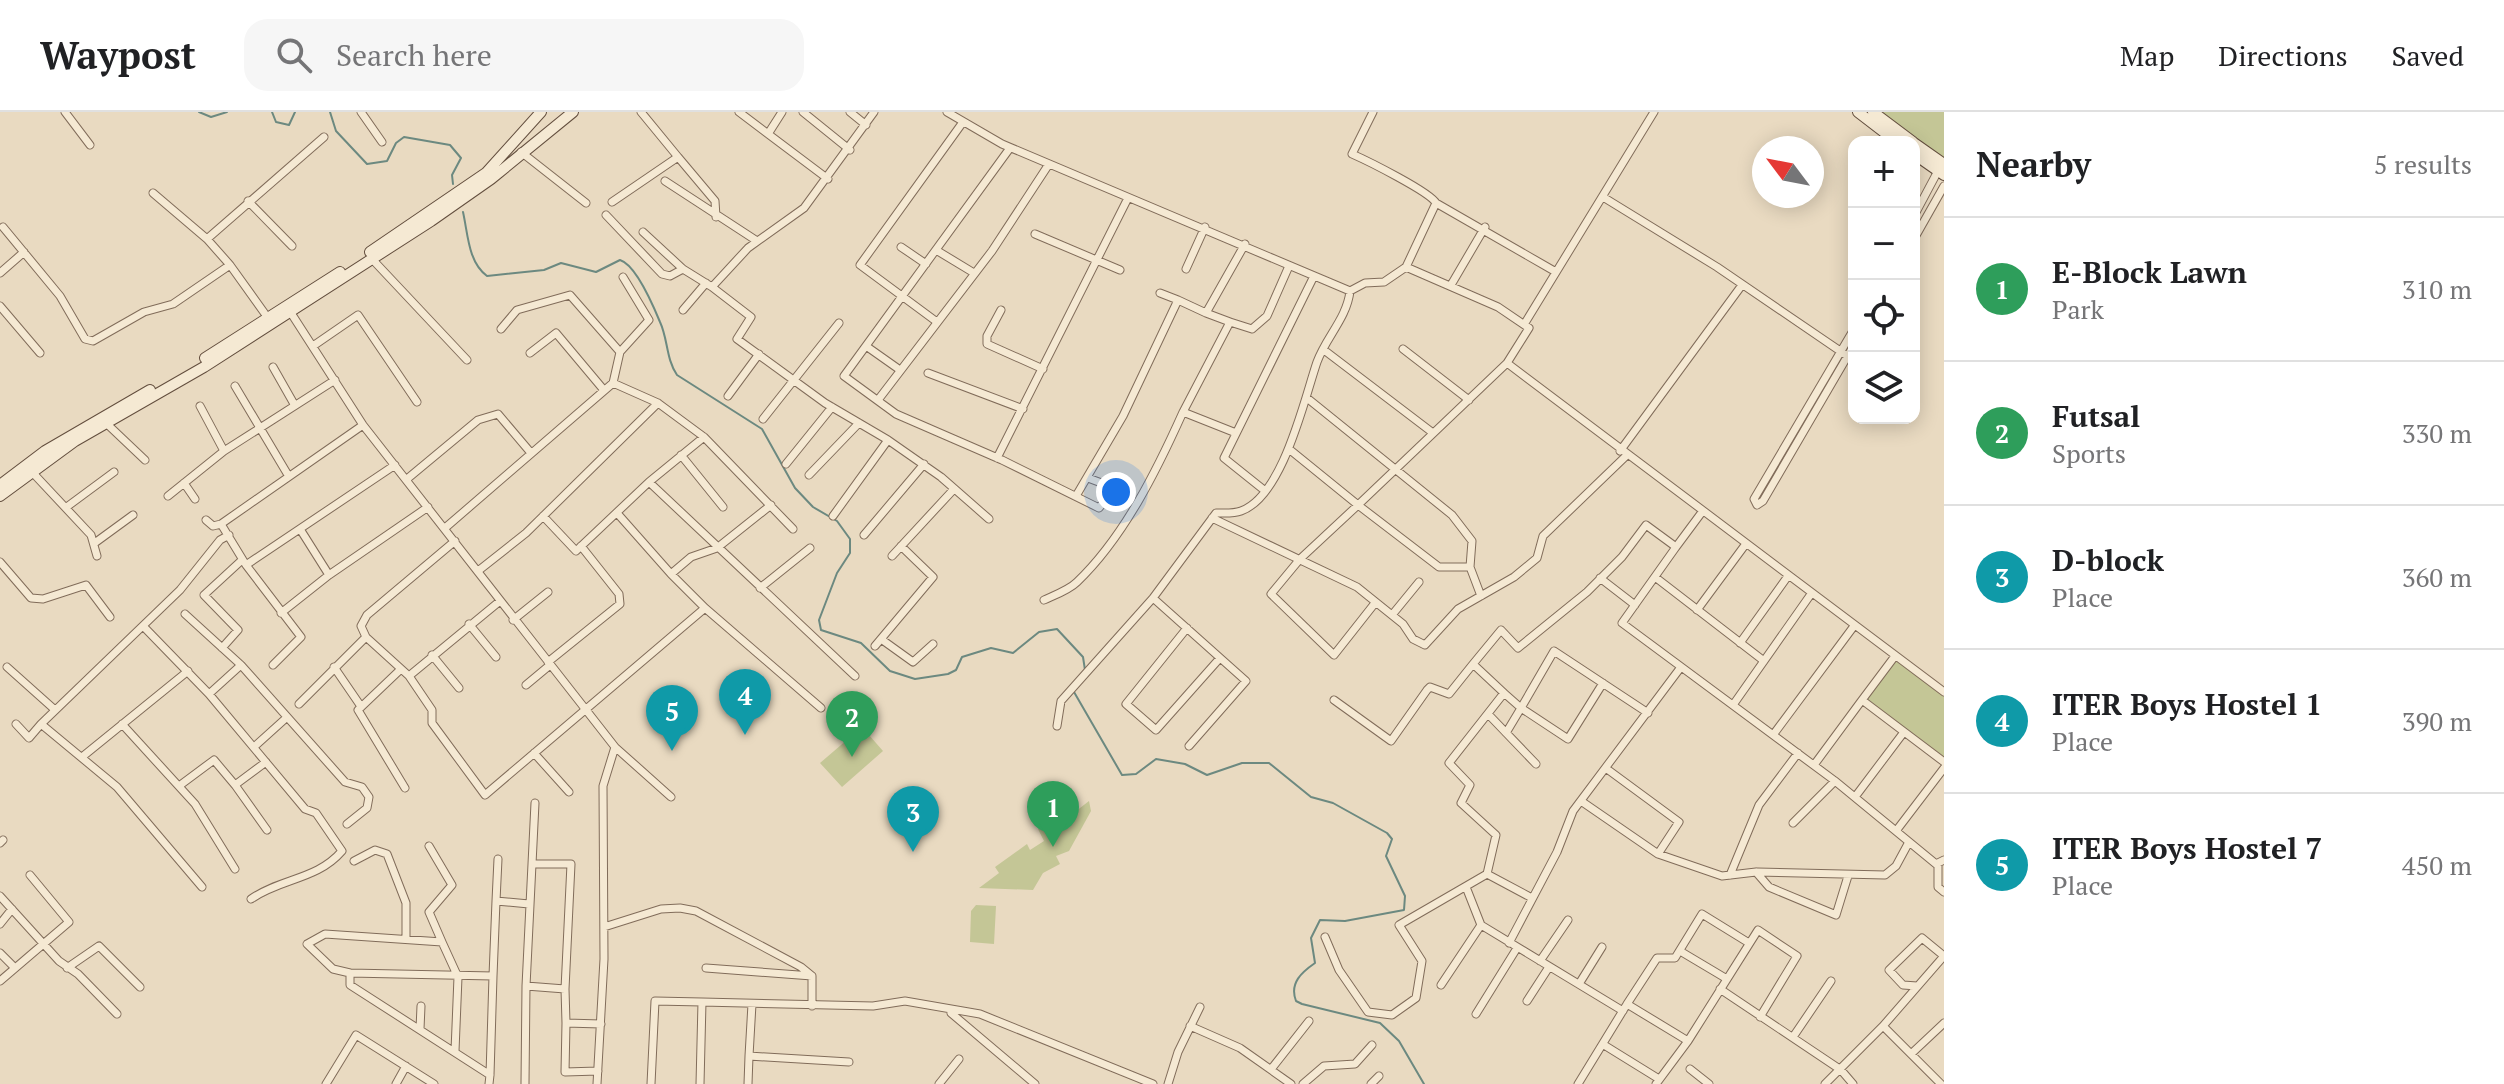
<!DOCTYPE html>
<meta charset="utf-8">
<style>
body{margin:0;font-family:"PT Serif",serif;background:#f6f6f6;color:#202124}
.controls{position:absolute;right:24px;top:24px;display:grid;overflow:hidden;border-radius:16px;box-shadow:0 4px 20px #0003}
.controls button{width:72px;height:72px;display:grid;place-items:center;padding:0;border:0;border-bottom:2px solid #e0e0e0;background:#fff;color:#202124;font:40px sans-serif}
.compass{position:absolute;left:1752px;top:24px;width:72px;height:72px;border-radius:50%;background:#fff;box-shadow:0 4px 20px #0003;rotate:302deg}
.you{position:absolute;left:1116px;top:380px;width:28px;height:28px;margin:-20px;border:6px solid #fff;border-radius:50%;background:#1a73e8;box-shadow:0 0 0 12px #1a73e833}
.badge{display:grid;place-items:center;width:52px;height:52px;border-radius:50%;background:#ea580c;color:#fff;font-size:26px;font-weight:700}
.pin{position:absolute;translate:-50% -66px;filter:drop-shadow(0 2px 4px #0008)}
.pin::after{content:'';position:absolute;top:42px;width:28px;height:24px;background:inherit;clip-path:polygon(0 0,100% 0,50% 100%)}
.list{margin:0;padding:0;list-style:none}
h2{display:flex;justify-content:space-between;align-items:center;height:104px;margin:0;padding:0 32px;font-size:34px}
h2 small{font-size:26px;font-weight:400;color:#757577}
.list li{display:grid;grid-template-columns:52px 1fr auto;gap:24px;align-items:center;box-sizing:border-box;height:144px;padding:0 32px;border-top:2px solid #e0e0e0}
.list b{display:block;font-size:30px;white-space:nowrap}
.list p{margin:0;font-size:26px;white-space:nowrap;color:#757577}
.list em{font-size:26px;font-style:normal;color:#757577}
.icon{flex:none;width:44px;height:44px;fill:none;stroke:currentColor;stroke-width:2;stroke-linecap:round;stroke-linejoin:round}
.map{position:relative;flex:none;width:1944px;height:972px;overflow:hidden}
header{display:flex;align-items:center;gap:48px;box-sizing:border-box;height:112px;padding:0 40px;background:#fff;border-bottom:2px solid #e0e0e0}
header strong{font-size:38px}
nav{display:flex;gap:44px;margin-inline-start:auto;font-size:28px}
.search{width:560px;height:72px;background:#f6f6f6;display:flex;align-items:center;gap:20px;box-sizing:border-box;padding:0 28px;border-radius:24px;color:#757577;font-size:30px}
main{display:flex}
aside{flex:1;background:#fff}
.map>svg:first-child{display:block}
.green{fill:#c4c696}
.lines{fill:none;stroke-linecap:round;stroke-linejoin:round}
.stream{stroke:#6c8980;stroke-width:2}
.street-casing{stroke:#816c5a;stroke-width:9}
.secondary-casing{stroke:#634e3e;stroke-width:12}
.street{stroke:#f5e9d3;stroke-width:7}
.secondary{stroke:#f5e9d3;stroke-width:10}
</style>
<header>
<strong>Waypost</strong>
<div class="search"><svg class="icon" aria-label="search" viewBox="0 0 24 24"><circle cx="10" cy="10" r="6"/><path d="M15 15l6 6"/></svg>Search here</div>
<nav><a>Map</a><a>Directions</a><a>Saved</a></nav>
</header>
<main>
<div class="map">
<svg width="1944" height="972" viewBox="0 0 1944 972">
<rect width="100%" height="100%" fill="#e9dac1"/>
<path class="green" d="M 1878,0 L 1944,0 L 1944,51 Z
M 1896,546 L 1944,580 L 1944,649 L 1865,587 Z
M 862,615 L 883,639 L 842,675 L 820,651 Z
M 1089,689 L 1091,699 L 1069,739 L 1056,744 L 1060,752 L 1043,761 L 1033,778 L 979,776 L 999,761 L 995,755 L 1027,732 L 1030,738 L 1044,729 L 1038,717 L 1067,697 L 1071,703 Z
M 976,793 L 996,794 L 994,832 L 970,830 L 971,799 Z"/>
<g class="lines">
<path class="stream" d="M 199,0 L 211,5 L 227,0
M 272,0 L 276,10 L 289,13 L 295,0
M 330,0 L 336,19 L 367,52 L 387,49 L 396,31 L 404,25 L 450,33 L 461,46 L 452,63 L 453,72
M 463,100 C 468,122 468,150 487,164 L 544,158 L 561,151 L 596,160 L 620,148 C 636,153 653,193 660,210 C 668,227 666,247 677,263 L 762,317 L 795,376 L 813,395 L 837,409 L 850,427 L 850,441 L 837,461 L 819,508 L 821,518 L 861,531 L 890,559 L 915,567 L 948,562 L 956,558 L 962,545 L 991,536 L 1013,541 L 1039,520 L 1057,517 L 1083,545 L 1085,558
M 1074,580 L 1122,663 L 1136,662 L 1156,647 L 1185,652 L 1207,663 L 1242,651 L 1269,651 L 1311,685 L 1333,691 L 1387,721 L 1392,727 L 1386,744 L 1405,784 L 1404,798 L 1345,809 L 1320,808 L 1311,826 L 1315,851 C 1302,860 1289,871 1296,889 L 1302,892 L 1380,911 L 1399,929 L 1424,972"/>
<defs>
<path id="street" d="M 65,0 L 90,33
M 361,0 L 382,30
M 739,0 L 828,67
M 803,0 L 850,38
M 850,0 L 866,13
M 947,0 L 1002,32 L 1350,179 L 1365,171 L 1384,170 L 1406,155 L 1498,195 L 1529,216 L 1507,251 L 1358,393 L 1289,337
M 1373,0 L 1352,42 C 1368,49 1430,80 1436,91 L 1406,155
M 768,22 L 782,0
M 1010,36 L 844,264 L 896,302 L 1002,348 L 1099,396 L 1115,376 L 1088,366
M 521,40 L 586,91
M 678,45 L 715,89 L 716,105
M 665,69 L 757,129
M 153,81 L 207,127
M 1603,85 L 1717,155 L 1846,243
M 248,89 L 292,134
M 612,90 L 678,45 L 641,0
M 1436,91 L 1556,160
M 606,103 L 662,162 L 670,164 L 683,157
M 1914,104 L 1939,57
M 3,115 L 60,184 L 85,227 L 93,229 L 144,200 L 173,192 L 230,153 L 207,127 L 324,25
M 643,120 L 683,157 L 712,175
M 1035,122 L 1120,158
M 1914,127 L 1944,74
M 901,135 L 926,152
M 936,138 L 974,161
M 372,147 L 467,248
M 230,153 L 268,206
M 1186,157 L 1205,115
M 0,161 L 24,140
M 1451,173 L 1485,115
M 1160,181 L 1178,188
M 0,194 L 40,241
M 683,198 L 706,171
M 1001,198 L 987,224 L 987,232 L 1043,257
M 291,201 L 363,313 L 615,635 L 603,674 L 604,847 L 597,972
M 937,210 L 860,153 L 963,10
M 1230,210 L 1252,217 L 1267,204 L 1289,154
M 1525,211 L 1654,0
M 501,217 L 517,198 L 570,183 L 620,240
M 1854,217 L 1754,387 L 1757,393 L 1763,389 L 1854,233
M 313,234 L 358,203 L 417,290
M 866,234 L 900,258
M 1403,237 L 1469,288
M 1324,238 L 1433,321
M 530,241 L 556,221 L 603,277
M 1507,251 L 1944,580
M 273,255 L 294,292
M 928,261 L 1023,297
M 613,271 L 620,240 L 649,208 L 623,165
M 235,274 L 288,363
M 728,284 L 759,242
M 1307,286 L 1452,403 L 1472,429 L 1470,455
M 878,288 L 992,139 L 1049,52
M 200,294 L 224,339
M 1183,300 L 1230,210 L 1206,201 L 1245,132
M 763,307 L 839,211
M 106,311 L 145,348
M 704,325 L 649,370 L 855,564
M 888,328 L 941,365 L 989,407
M 1620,339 L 1742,173
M 681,343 L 723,395
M 997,346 L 1128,86
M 786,352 L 832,295
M 32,360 L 91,423 L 97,444
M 809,363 L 859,311
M 407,367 L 478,308 L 498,302 L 531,341
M 184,371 L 195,387
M 1264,378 L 1224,346 L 1314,164
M 168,384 L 224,339 L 335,268
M 1076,384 L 1123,304 L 1178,188 L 1206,201
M 68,394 L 114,360
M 617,401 L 671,462 L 691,445 L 717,436 L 771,393
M 543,404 L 576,439 L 649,370
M 833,404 L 888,328 L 825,291 L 737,227 L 751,205 L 712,175 L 748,136 L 804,96 L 874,0
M 1212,406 L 1357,475 L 1403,512 L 1413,527 L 1425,533 L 1458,497 L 1514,465 L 1537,446 L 1543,424 L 1626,344
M 206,408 L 213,414 L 221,412
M 445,416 L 613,271 L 658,291 L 704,325 L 793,417
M 300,417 L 329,463 L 428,395
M 864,423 L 924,352
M 96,430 L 133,403
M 1676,435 L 1622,511 L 1835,669 L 1936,752 L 1944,748
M 892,444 L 954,377
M 0,450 L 31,486 L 43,487 L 86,473 L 110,505
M 246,453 L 395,353
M 478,459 L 526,421 L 658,291
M 671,462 L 705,496
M 1655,465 L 1764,549
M 1600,466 L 1635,493
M 760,476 L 810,436
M 1153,486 L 1246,569 L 1189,634
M 1044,488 C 1055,483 1069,478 1077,470 C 1124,425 1157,358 1183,300 L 1236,321
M 500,489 L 409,564 L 432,598 L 432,611 L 485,683 L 705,496 L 821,596
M 1375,491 L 1334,543 L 1271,482 L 1300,447 L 1358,393 L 1439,455 L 1470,455 L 1481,484
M 1697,498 L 1745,433
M 281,501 L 329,463
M 185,502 L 241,553
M 1392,503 L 1419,470
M 513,508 L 548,480
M 469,512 L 496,545
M 143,514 L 209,582 L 305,697 L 316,701 L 342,739 C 317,768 281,766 251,787
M 1187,516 L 1126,592 L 1156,618 L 1220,546
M 366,525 L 361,514 L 367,503 L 455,429
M 881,527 L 913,550 L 933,532
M 1740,531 L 1788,464
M 875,534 L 933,465 L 901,434
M 222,536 L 238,518 L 204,483 L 242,448
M 432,543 L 459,576
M 1895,544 L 1862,588 L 1944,650
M 548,550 L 620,492 L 619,482 L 581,434
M 1473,552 L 1501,518 L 1518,536 L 1587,480 L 1622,445 L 1646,413 L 1676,435 L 1702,400
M 273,553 L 301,525 L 246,453 L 221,412 L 363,313
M 7,555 L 54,597
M 334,555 L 360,593
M 401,557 L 358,598 L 405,676
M 526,573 L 550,553
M 1504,581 L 1521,596 L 1554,539 L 1648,601
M 209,582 L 241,553 L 345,670 L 362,675 L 369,685 L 367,696 L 347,712
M 299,592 L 366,525 L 409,564
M 1733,593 L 1811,482
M 1488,602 L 1536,652
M 16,612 L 29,626 L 41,612
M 122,612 L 195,692 L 235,757
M 1057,614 L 1061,589 L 1153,486 L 1216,401 C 1224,401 1233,402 1241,399 C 1283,384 1304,288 1317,250 C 1326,225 1347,206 1350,179
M 1506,621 L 1521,596 L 1568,627 L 1603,571
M 1773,623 L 1854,514
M 254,635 L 285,607
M 615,635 L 671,685
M 534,641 L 569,680
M 82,645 L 188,559
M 1814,653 L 1862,588
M 1607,657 L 1679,710 L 1658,742
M 235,673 L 267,718
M 179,674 L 214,648 L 235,673 L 266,650
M 1855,685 L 1904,620
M 1581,689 L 1658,742 L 1722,764 L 1756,760 L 1769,775 L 1836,803 L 1848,764
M 1793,711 L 1835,669
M 1896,719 L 1944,656
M 0,731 L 3,728
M 429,734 L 452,773 L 429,800 L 442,830
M 354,749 L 375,738 L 387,742 L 406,791 L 406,827
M 1938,751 L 1938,775 L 1944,780
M 532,752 L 535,691
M 1757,760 L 1885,763 L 1896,754 L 1909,730
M 1487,762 L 1532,786
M 1730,763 L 1759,693 L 1798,641
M 202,775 L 117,675 L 41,612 L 180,478 L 220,428 L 229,423
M 1466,775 L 1481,813
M 0,784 L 59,849 L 78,862 L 117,902
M 496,789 L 498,747
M 0,812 L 12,797
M 604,815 L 661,797 L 680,796 L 696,799 L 801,855 L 812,864 L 812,894
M 1325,825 L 1339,858 L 1368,900 L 1392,903 L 1416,886 L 1422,849 L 1399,813 L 1487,762 L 1496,723 L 1461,691 L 1470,673 L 1449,651 L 1504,581 L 1473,552 L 1449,582 L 1430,575 L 1427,578 L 1391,629 L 1334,588
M 1509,831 L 1557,740 L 1573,699 L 1681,555
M 1680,839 L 1727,867
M 0,841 L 15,856
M 1540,849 L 1568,808
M 67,856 L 99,834 L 140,875
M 706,856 L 812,864
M 350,861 L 333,857 L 307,832 L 325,822 L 442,830 L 458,865 L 455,939
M 493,864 L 496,789 L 529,792
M 0,869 L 69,810 L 30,763
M 1579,872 L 1602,835
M 1441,873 L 1481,813 L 1623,899
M 526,874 L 532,752 L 571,752 L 565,877
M 1917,874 L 1903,873 L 1889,858 L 1922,826 L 1944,844
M 1720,877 L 1841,958 L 1853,972
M 1527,889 L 1549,855
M 752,892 L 749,944 L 849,950
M 1627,892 L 1657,846 L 1675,846 L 1702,802 L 1749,831
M 951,901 L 1035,972
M 1476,902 L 1517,836
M 566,911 L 565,960 L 598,959
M 1190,914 L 1240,936 L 1291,972
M 1883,914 L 1941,972
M 420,917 L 421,894
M 1793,925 L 1831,869
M 1688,929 L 1758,818 L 1797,844 L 1760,905
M 1604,933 L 1659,967
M 1911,942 L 1944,911
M 1272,956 L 1309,909
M 1690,957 L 1709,972
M 326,972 L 356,923 L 434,972
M 396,972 L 406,954
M 489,972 L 490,963 L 493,864 L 350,861 L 350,873 L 490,963
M 525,972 L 526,874 L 565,877 L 566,911 L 601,912
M 651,972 L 655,889 L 702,890
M 700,972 L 702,890 L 873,894 L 905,889 L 980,902 L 1153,972
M 748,972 L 749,944
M 939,972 L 959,947
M 1168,972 L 1178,940 L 1200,895
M 1303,972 L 1324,954 L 1355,952 L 1372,933
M 1371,972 L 1379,964
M 1578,972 L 1627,892 L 1688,929 L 1656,972
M 1825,972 L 1883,914 L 1944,844"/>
<path id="secondary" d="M 1858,0 L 1897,30
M 1873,0 L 1913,30
M 1914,31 L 1944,52
M 1914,42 L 1944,63
M 370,140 L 486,61 L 541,0
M 205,246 L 340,160
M 0,373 L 45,339 L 150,278
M 0,384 L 75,329 L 204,255 L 431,109 L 491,67 L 573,0"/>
</defs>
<use href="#street" class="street-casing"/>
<use href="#secondary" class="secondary-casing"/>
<use href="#street" class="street"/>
<use href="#secondary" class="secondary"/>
</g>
</svg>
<div class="controls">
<button>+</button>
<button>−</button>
<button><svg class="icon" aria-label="locate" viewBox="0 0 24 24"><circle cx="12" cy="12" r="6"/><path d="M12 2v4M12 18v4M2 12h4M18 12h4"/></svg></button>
<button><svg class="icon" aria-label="layers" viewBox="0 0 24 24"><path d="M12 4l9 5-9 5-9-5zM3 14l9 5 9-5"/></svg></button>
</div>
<svg class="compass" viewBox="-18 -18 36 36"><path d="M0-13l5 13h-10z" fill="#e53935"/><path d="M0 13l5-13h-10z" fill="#757577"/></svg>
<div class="you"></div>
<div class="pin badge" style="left:1053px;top:735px;background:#2e9e5b">1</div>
<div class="pin badge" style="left:852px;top:645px;background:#2e9e5b">2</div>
<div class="pin badge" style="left:913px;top:740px;background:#0f9aa8">3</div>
<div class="pin badge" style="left:745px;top:623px;background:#0f9aa8">4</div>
<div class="pin badge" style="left:672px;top:639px;background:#0f9aa8">5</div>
</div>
<aside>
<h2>Nearby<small>5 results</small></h2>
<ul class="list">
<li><span class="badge" style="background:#2e9e5b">1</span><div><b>E-Block Lawn</b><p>Park</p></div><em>310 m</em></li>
<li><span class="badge" style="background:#2e9e5b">2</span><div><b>Futsal</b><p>Sports</p></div><em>330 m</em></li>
<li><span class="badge" style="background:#0f9aa8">3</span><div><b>D-block</b><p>Place</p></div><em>360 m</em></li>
<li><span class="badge" style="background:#0f9aa8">4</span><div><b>ITER Boys Hostel 1</b><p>Place</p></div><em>390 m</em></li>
<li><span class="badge" style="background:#0f9aa8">5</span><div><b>ITER Boys Hostel 7</b><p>Place</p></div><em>450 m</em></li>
</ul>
</aside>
</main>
